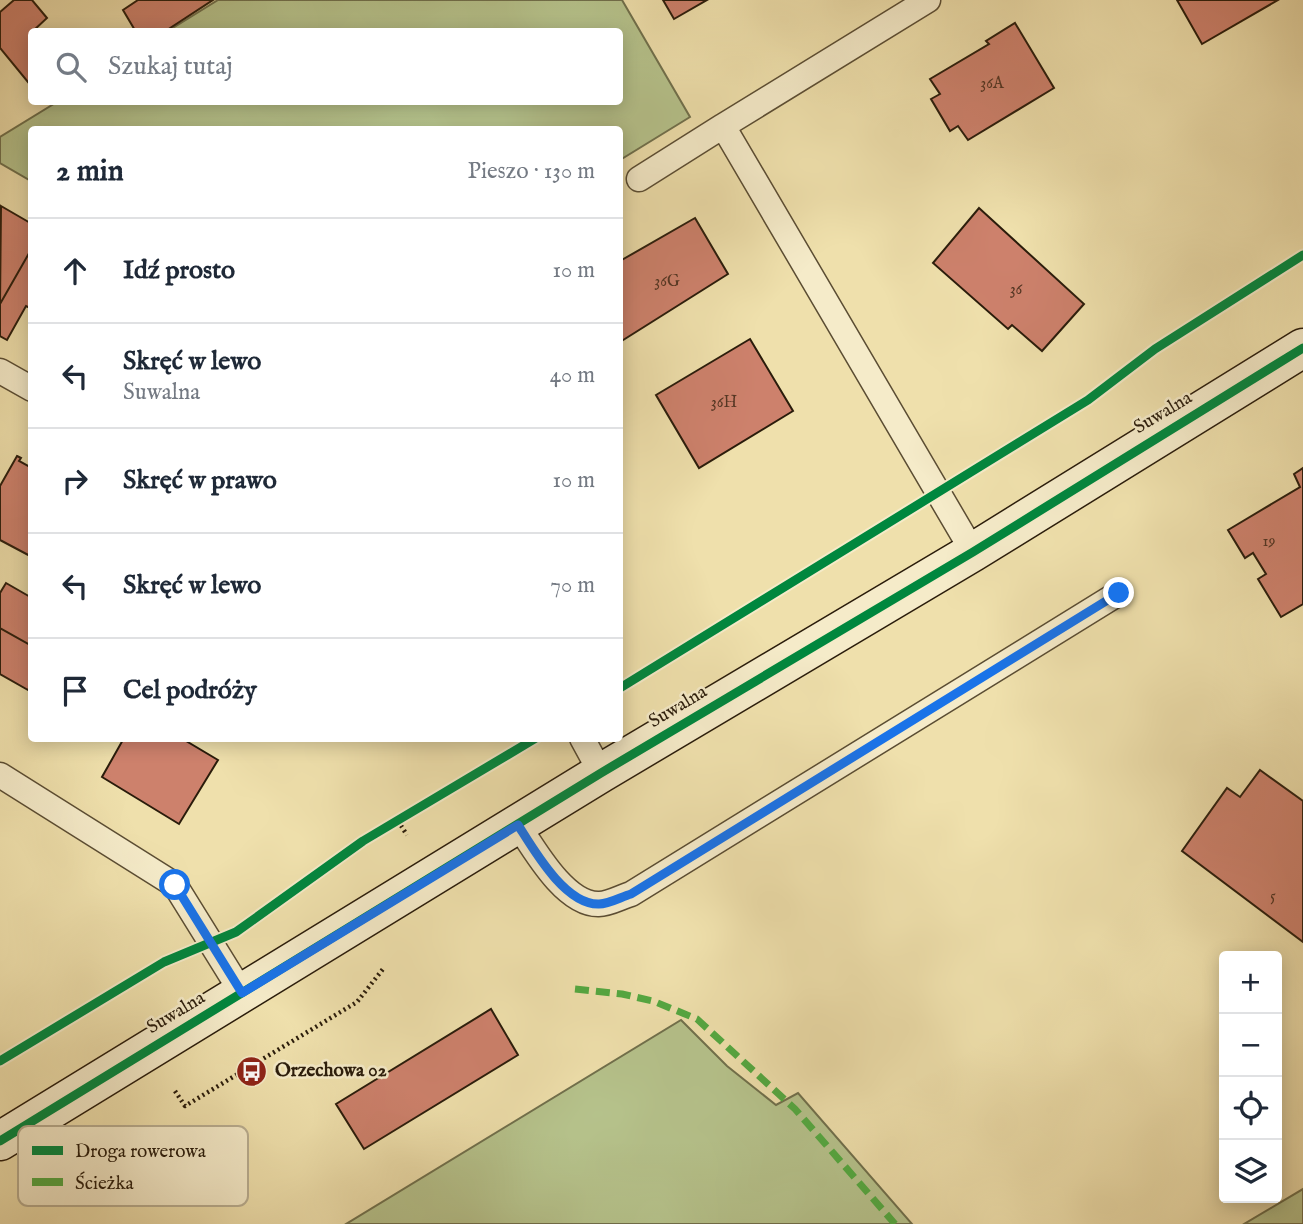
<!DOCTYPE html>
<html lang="pl">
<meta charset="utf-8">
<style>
body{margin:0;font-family:"IM FELL English",serif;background:#f2f2f3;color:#1f2937}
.controls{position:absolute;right:21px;bottom:21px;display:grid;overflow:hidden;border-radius:7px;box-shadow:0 4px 18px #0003}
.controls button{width:63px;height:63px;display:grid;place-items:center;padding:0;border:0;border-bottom:2px solid #e0e1e3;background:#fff;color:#1f2937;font:35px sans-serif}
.stop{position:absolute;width:21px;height:21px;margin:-16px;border:5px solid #1a73e8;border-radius:50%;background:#fff}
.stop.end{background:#1a73e8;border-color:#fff;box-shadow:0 2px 7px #0008}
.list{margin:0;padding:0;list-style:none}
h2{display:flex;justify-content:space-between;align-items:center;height:91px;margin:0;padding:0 28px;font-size:30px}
h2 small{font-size:23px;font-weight:400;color:#747a83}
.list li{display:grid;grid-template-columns:46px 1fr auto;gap:21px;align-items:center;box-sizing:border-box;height:105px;padding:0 28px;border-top:2px solid #e0e1e3}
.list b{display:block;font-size:26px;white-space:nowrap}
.list p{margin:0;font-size:23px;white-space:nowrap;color:#747a83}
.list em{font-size:23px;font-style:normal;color:#747a83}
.icon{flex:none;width:38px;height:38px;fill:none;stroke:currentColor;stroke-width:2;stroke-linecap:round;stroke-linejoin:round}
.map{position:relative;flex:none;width:1303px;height:1224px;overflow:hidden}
.search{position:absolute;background:#fff;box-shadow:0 4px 18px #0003;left:28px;top:28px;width:595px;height:77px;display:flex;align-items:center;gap:18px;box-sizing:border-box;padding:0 24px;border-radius:7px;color:#747a83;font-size:26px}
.panel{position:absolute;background:#fff;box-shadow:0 4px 18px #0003;left:28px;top:126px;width:595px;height:616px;border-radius:7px}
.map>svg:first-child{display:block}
.green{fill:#b6c38c;stroke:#70704c;stroke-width:2}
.building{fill:#cd816c;stroke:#2a1c0b;stroke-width:2}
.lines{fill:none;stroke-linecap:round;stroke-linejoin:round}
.lane-casing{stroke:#5b4d33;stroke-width:27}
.secondary-casing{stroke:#2a1c0b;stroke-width:41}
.path{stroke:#2a1c0b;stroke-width:4.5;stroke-dasharray:2 3.5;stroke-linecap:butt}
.lane{stroke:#f5ebc9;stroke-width:24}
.secondary{stroke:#f5ebc9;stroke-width:38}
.quiet{stroke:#53a941;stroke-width:7;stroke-dasharray:14 7;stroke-linecap:butt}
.cycleway-casing{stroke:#f5ebc9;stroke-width:13}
.cycleway{stroke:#00873e;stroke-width:9}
.route{stroke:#1a73e8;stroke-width:9}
.labels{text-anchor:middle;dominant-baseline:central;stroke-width:5;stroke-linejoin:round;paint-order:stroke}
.number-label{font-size:16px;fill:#533523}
.street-label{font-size:19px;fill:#2a1c0b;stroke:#f5ebc9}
.poi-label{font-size:19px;font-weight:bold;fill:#2a1c0b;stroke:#f5ebc9;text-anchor:start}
.key{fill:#f5ebc9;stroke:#b8ad90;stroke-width:2}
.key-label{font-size:19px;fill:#2a1c0b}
</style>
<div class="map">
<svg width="1303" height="1224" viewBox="0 0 1303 1224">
<rect width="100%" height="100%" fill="#efe0ac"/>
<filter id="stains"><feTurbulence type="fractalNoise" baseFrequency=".00286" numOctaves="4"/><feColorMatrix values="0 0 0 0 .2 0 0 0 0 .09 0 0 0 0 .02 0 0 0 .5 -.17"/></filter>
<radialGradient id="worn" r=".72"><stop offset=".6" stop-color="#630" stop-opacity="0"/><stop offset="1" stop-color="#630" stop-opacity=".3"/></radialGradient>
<path class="green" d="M 218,0 L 622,0 L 690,117 L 620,160 L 620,130 L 32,130 L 31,181 L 0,163 L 0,137 L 57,102 L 620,102 L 620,32 L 168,31 Z
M 681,1020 L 727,1066 L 776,1105 L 798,1093 L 912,1224 L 346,1224 Z
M 1303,1189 L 1303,1224 L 1244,1224 Z"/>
<path class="building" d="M 14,0 L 32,0 L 47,18 L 32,32 L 32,87 L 0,48 L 0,12 Z
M 138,0 L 213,0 L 164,32 L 136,32 L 123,10 Z
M 663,0 L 707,0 L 674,19 Z
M 1177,0 L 1278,0 L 1202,44 Z
M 1015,23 L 1054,88 L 968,140 L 958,126 L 950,131 L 931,99 L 940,94 L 930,79 L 989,44 L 986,41 Z
M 1,206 L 32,224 L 32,248 L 0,304 Z
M 979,208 L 1084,304 L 1042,351 L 1012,325 L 1008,329 L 933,263 Z
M 695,218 L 728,274 L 620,342 L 620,261 Z
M 32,248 L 32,309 L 26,306 L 7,340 L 0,336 L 0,304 Z
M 750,339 L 793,411 L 699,468 L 656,395 Z
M 17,456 L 21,458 L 19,461 L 32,468 L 32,557 L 0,540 L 0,486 Z
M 1303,468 L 1303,604 L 1281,617 L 1258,579 L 1266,574 L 1253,553 L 1245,558 L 1228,530 L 1300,487 L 1294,474 Z
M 6,583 L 32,598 L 32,646 L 0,628 L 0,593 Z
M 0,628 L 32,646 L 32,684 L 28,690 L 0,674 Z
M 124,738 L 181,738 L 218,760 L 179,824 L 102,777 Z
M 1260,770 L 1303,801 L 1303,942 L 1182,851 L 1227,788 L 1240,797 Z
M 491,1009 L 518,1055 L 364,1149 L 336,1104 Z"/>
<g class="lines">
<defs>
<path id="lane" d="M 723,126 L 928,0
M 639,179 L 723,126 L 973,552
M 0,371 L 32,389
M 582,738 L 601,773
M 0,775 L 175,885 L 242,993
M 518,825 C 534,849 565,905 599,904 C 609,904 621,897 631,894 L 1119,593"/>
<path id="secondary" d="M 0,1141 L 601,773 L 973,552 L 1303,348"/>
</defs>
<use href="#lane" class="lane-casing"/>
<use href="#secondary" class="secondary-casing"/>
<path class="path" d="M 398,821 L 407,835
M 175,1091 L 185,1106 L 357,1002 L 383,969"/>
<use href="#lane" class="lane"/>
<use href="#secondary" class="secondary"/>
<path class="quiet" d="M 575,989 L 622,994 L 653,1001 L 697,1019 L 795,1109 L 895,1224"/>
<defs>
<path id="cycleway" d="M 620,688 L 1088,400 L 1155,349 L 1303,255
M 0,1061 L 164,962 L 236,932 L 363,841 L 536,738
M 0,1141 L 601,773 L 973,552 L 1303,348"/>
</defs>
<use href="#cycleway" class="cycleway-casing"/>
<use href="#cycleway" class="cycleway"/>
</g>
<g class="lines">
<path class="route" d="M 175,885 L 242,993 L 518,825 C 534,850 565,905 599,904 C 609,904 621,897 631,894 L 1119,593"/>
</g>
<defs>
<symbol id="bus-disc" viewBox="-11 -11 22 22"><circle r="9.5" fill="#8f2418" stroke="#f5ebc9"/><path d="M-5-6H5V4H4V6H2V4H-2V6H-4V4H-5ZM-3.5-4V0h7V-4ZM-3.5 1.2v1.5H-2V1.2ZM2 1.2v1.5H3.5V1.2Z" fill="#fff"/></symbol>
</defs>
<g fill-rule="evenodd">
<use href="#bus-disc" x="234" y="1054" width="35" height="35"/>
</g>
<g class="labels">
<g class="number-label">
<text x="992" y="84">36A</text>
<text x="667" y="282">36G</text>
<text x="1016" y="290">36</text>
<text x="724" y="403">36H</text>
<text x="1269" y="542">19</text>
<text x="1273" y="897">5</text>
</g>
<g class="street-label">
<text transform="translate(1163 413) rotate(-31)">Suwalna</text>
<text transform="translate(678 707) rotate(-31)">Suwalna</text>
<text transform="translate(176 1013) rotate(-31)">Suwalna</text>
</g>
<g class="poi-label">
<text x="275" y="1071">Orzechowa 02</text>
</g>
</g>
<rect x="18" y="1126" width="230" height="80" rx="10" class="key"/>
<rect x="32" y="1146" width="31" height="9" fill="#00873e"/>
<rect x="32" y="1178" width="31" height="8" fill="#53a941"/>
<g class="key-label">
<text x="75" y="1157">Droga rowerowa</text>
<text x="75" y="1189">Ścieżka</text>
</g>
<rect width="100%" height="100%" filter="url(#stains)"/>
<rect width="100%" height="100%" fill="url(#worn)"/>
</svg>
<div class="controls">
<button>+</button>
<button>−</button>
<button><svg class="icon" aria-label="locate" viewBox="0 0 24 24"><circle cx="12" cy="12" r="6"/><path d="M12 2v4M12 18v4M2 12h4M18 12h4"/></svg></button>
<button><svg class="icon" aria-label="layers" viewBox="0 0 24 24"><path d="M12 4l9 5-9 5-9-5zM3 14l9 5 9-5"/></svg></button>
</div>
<div class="stop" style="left:175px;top:885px"></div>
<div class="stop end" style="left:1119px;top:593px"></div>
<div class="search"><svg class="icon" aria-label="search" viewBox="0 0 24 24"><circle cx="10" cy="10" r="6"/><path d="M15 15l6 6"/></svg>Szukaj tutaj</div>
<section class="panel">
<h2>2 min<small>Pieszo · 130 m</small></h2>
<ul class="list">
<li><svg class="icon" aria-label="ahead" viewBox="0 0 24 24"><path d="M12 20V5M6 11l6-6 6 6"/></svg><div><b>Idź prosto</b></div><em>10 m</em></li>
<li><svg class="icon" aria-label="left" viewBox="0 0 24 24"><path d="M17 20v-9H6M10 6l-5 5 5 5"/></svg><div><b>Skręć w lewo</b><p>Suwalna</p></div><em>40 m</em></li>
<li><svg class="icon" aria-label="right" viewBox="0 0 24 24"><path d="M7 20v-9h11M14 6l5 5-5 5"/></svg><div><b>Skręć w prawo</b></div><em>10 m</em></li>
<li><svg class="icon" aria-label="left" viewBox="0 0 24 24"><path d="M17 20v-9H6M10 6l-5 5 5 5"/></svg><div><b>Skręć w lewo</b></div><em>70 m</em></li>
<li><svg class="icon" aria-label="arrive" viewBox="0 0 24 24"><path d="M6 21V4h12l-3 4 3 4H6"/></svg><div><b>Cel podróży</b></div></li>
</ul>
</section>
</div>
